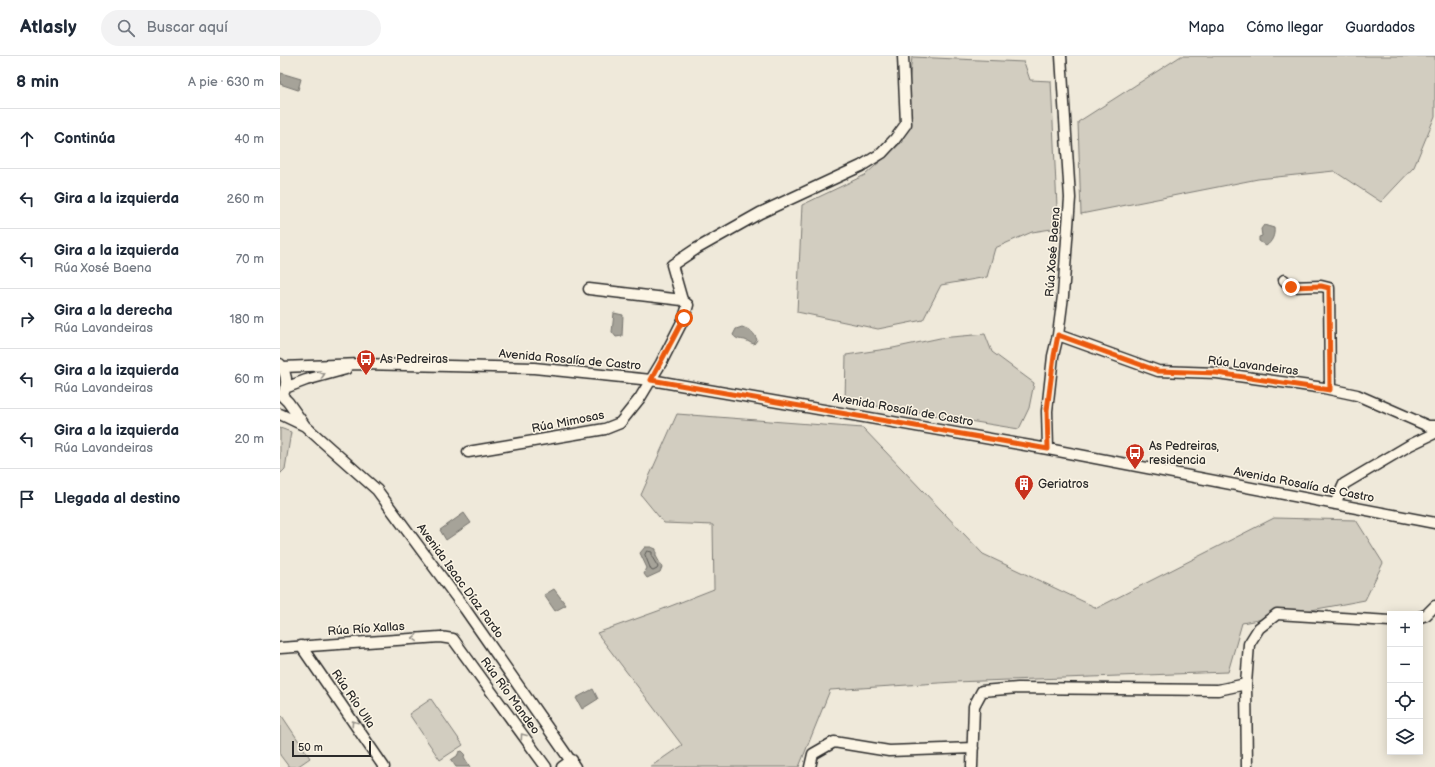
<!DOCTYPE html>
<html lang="es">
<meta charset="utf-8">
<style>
body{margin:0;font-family:"Balsamiq Sans",sans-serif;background:#f2f2f3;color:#1f2937}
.controls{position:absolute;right:12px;bottom:12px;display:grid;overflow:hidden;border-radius:0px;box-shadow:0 2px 10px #0003}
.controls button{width:36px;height:36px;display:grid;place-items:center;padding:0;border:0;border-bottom:1px solid #e0e1e3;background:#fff;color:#1f2937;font:20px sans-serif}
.scale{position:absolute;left:12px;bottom:10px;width:79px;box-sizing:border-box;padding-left:4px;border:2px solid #2b2b2b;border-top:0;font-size:11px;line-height:14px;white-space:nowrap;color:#2b2b2b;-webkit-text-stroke:3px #fcf5e5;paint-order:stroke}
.stop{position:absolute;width:12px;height:12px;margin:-9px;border:3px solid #ea580c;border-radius:50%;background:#fff}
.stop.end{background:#ea580c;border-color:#fff;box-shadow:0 1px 4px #0008}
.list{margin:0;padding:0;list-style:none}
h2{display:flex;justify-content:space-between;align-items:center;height:52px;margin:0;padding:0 16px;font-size:17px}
h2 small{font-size:13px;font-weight:400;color:#747a83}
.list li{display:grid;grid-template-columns:26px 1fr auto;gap:12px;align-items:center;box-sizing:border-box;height:60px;padding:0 16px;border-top:1px solid #e0e1e3}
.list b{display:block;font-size:15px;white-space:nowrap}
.list p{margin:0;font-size:13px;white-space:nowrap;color:#747a83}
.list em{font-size:13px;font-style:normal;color:#747a83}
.icon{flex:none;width:22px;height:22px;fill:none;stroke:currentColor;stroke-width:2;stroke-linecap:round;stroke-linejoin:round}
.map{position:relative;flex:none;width:1155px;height:711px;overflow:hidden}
header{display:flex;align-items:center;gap:24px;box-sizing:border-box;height:56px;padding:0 20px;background:#fff;border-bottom:1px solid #e0e1e3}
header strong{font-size:19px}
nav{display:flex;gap:22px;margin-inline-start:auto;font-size:14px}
.search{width:280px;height:36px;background:#f2f2f3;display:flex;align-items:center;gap:10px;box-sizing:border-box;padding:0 14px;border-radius:22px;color:#747a83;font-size:15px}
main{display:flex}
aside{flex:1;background:#fff}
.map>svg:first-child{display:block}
.green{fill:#d2cdc0;stroke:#7e7c76}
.water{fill:#a6a399;stroke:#75736d}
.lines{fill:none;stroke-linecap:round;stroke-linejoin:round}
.shore{stroke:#5c5b57;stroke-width:1}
.minor-casing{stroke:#2b2b2b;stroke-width:13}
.minor{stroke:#fcf5e5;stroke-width:10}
.oneway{stroke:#949088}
.route{stroke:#ea580c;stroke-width:5}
.labels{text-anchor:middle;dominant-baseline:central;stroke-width:3;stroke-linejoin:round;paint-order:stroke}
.street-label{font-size:12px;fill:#2b2b2b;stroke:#fcf5e5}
.poi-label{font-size:12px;fill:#2b2b2b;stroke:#fcf5e5;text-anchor:start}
</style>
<header>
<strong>Atlasly</strong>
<div class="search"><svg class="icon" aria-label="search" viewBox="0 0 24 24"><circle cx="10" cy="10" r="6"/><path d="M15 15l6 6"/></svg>Buscar aquí</div>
<nav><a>Mapa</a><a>Cómo llegar</a><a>Guardados</a></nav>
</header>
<main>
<aside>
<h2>8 min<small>A pie · 630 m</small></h2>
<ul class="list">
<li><svg class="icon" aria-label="ahead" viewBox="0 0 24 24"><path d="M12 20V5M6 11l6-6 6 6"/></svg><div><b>Continúa</b></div><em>40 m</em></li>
<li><svg class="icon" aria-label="left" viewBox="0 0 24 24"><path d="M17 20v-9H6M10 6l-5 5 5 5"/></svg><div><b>Gira a la izquierda</b></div><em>260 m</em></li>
<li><svg class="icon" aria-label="left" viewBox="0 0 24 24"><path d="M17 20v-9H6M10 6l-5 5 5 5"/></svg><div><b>Gira a la izquierda</b><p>Rúa Xosé Baena</p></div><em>70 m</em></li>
<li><svg class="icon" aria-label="right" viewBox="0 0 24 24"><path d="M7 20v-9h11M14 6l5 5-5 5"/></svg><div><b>Gira a la derecha</b><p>Rúa Lavandeiras</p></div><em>180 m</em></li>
<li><svg class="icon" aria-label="left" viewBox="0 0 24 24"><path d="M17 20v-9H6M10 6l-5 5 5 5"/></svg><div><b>Gira a la izquierda</b><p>Rúa Lavandeiras</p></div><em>60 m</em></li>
<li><svg class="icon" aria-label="left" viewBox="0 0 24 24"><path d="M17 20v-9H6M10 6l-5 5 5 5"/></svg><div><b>Gira a la izquierda</b><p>Rúa Lavandeiras</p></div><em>20 m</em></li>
<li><svg class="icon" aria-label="arrive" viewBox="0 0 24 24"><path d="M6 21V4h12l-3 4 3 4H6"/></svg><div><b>Llegada al destino</b></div></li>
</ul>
</aside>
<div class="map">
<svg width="1155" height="711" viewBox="0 0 1155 711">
<rect width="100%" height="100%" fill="#efe9da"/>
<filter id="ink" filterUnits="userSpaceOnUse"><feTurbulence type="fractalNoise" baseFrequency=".025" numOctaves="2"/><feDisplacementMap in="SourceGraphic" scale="8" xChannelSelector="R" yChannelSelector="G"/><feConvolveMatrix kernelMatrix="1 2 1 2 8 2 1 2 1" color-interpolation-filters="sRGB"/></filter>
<g filter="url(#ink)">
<path class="green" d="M 901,0 L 1155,0 L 1155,60 L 1134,111 L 1101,146 L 1054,115 L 978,123 L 801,158 L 798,66 Z
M 632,1 L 744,6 L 750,24 L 771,25 L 778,172 L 752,176 L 715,192 L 707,221 L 661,229 L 643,264 L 598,273 L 517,256 L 522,149 L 585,119 L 622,86 Z
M 705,278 L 712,296 L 754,327 L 749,352 L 739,373 L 565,345 L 566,299 L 613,292 L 660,282 Z
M 397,358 L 583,372 L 703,498 L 817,552 L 994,462 L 1076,464 L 1103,507 L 1085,544 L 962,567 L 948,616 L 674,626 L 550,634 L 519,711 L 370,711 L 402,689 L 317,577 L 378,555 L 434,533 L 433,469 L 384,467 L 361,439 Z
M 0,372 L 11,376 L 5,413 L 0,418 Z
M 151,643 L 183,689 L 160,704 L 129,658 Z
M 2,660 L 30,702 L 17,711 L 9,711 L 0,699 L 0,662 Z"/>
<path class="water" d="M 1,17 L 21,23 L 18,34 L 0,28 Z
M 984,169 L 994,172 C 995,179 992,186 986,190 L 979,185 L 979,181 L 982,180 L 981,173 Z
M 334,257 L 343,259 L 342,280 L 336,281 L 332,276 Z
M 462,271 C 470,274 474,276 477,284 L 474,288 C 470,287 468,285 465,284 C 460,283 457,284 453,279 L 456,273 Z
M 184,457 L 191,467 L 166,484 L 160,474 Z
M 365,491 L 371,491 L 376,493 L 376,500 L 382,511 L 380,516 L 367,522 L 364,518 L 367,512 L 360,497 Z
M 274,533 L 286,549 L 275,555 L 264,539 Z
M 313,633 L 318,643 L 302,653 L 296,642 Z
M 182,695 L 185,698 L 184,701 L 190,711 L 176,711 L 171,704 L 177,700 L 179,696 Z"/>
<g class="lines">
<path class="shore" d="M 367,495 L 372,496 L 372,501 L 378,511 L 377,513 L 373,515 L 371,514 L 365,499 Z"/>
<defs>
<path id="minor" d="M 1004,224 L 1011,231 L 1041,230 L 1049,232 L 1050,333
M 309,233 L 402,244
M 778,279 L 878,315 L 937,317 L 1044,332 L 1077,339 L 1148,370 L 1155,370
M 0,308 C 6,317 8,327 4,336
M 2,311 L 81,308 L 254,312 L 371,324 L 768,393 L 1155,467
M 5,332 L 26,324 L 66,313
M 2,340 L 8,346 L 25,370 L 97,434 L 185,553 L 295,711
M 0,358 L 23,369
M 768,393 L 767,355 L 773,300 L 778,279 L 783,240 L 790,142 L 781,0
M 188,396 L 325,373 L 340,367 L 360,342 L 381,307 L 404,262 L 408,249 L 402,244 L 392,209 L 416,193 L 480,157 L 581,110 L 602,97 L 615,83 L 626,68 L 623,0
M 1055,448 L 1064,428 L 1130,389 L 1155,377
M 1140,561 L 1146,559 L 1155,550
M 21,590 L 104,711
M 0,592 L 160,581 L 173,583 L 266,711
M 282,711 L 292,704
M 530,711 L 533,698 L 554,686 L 609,695 L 693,692
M 692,711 L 694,650 L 702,635 L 738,632 L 938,634 L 966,628
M 967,711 L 966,628 L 969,588 L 979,572 L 997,558 L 1110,565"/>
</defs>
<use href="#minor" class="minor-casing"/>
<use href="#minor" class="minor"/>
</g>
<defs><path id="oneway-chevron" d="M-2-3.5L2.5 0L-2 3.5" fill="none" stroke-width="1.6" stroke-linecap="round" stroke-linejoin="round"/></defs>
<g class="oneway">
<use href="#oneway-chevron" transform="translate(42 319) rotate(-16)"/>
<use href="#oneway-chevron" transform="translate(135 582) rotate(176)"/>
<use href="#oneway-chevron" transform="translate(74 667) rotate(-124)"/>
<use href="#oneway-chevron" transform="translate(243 680) rotate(-126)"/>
</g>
</g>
<g class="lines" filter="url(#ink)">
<path class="route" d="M 404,262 L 371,324 L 768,393 L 767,354 L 774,300 L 778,279 L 878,315 L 937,317 L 1050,334 L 1049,232 L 1041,230 L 1011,231"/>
</g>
<defs>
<symbol id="bus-pin" viewBox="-11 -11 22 30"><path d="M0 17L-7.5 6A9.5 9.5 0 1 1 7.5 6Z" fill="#c8321e" stroke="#fcf5e5"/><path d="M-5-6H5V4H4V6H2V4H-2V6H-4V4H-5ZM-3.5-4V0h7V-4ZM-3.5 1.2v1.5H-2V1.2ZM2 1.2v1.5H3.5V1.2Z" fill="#fff"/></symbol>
<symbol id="building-pin" viewBox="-11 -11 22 30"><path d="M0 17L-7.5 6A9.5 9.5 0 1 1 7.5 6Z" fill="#c8321e" stroke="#fcf5e5"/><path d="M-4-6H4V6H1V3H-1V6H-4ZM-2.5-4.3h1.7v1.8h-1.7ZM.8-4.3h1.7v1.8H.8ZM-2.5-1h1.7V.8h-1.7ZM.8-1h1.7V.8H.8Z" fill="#fff"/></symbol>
</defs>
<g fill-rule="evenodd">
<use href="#bus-pin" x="75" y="292" width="22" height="30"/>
<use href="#bus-pin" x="844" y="386" width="22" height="30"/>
<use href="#building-pin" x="733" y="417" width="22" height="30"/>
</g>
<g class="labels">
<g class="street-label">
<text transform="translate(773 196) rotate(-86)">Rúa Xosé Baena</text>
<text transform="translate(290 304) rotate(5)">Avenida Rosalía de Castro</text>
<text transform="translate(973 310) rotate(7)">Rúa Lavandeiras</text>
<text transform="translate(623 354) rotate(10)">Avenida Rosalía de Castro</text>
<text transform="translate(288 366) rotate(-11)">Rúa Mimosas</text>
<text transform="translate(1024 429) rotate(11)">Avenida Rosalía de Castro</text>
<text transform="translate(180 525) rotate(54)">Avenida Isaac Díaz Pardo</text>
<text transform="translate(86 573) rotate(-4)">Rúa Río Xallas</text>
<text transform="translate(230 640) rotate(54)">Rúa Río Mandeo</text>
<text transform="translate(73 643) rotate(56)">Rúa Río Ulla</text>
</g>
<g class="poi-label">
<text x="100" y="303">As Pedreiras</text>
<text x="869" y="390">As Pedreiras,<tspan x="869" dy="14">residencia</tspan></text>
<text x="758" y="428">Geriatros</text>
</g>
</g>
</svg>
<div class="controls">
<button>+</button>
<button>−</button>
<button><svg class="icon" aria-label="locate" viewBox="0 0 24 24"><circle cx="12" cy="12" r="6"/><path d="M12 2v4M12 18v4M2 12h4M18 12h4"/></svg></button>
<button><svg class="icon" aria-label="layers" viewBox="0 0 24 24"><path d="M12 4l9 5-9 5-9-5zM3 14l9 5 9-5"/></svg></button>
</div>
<div class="scale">50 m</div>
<div class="stop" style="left:404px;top:262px"></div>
<div class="stop end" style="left:1011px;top:231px"></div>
</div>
</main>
